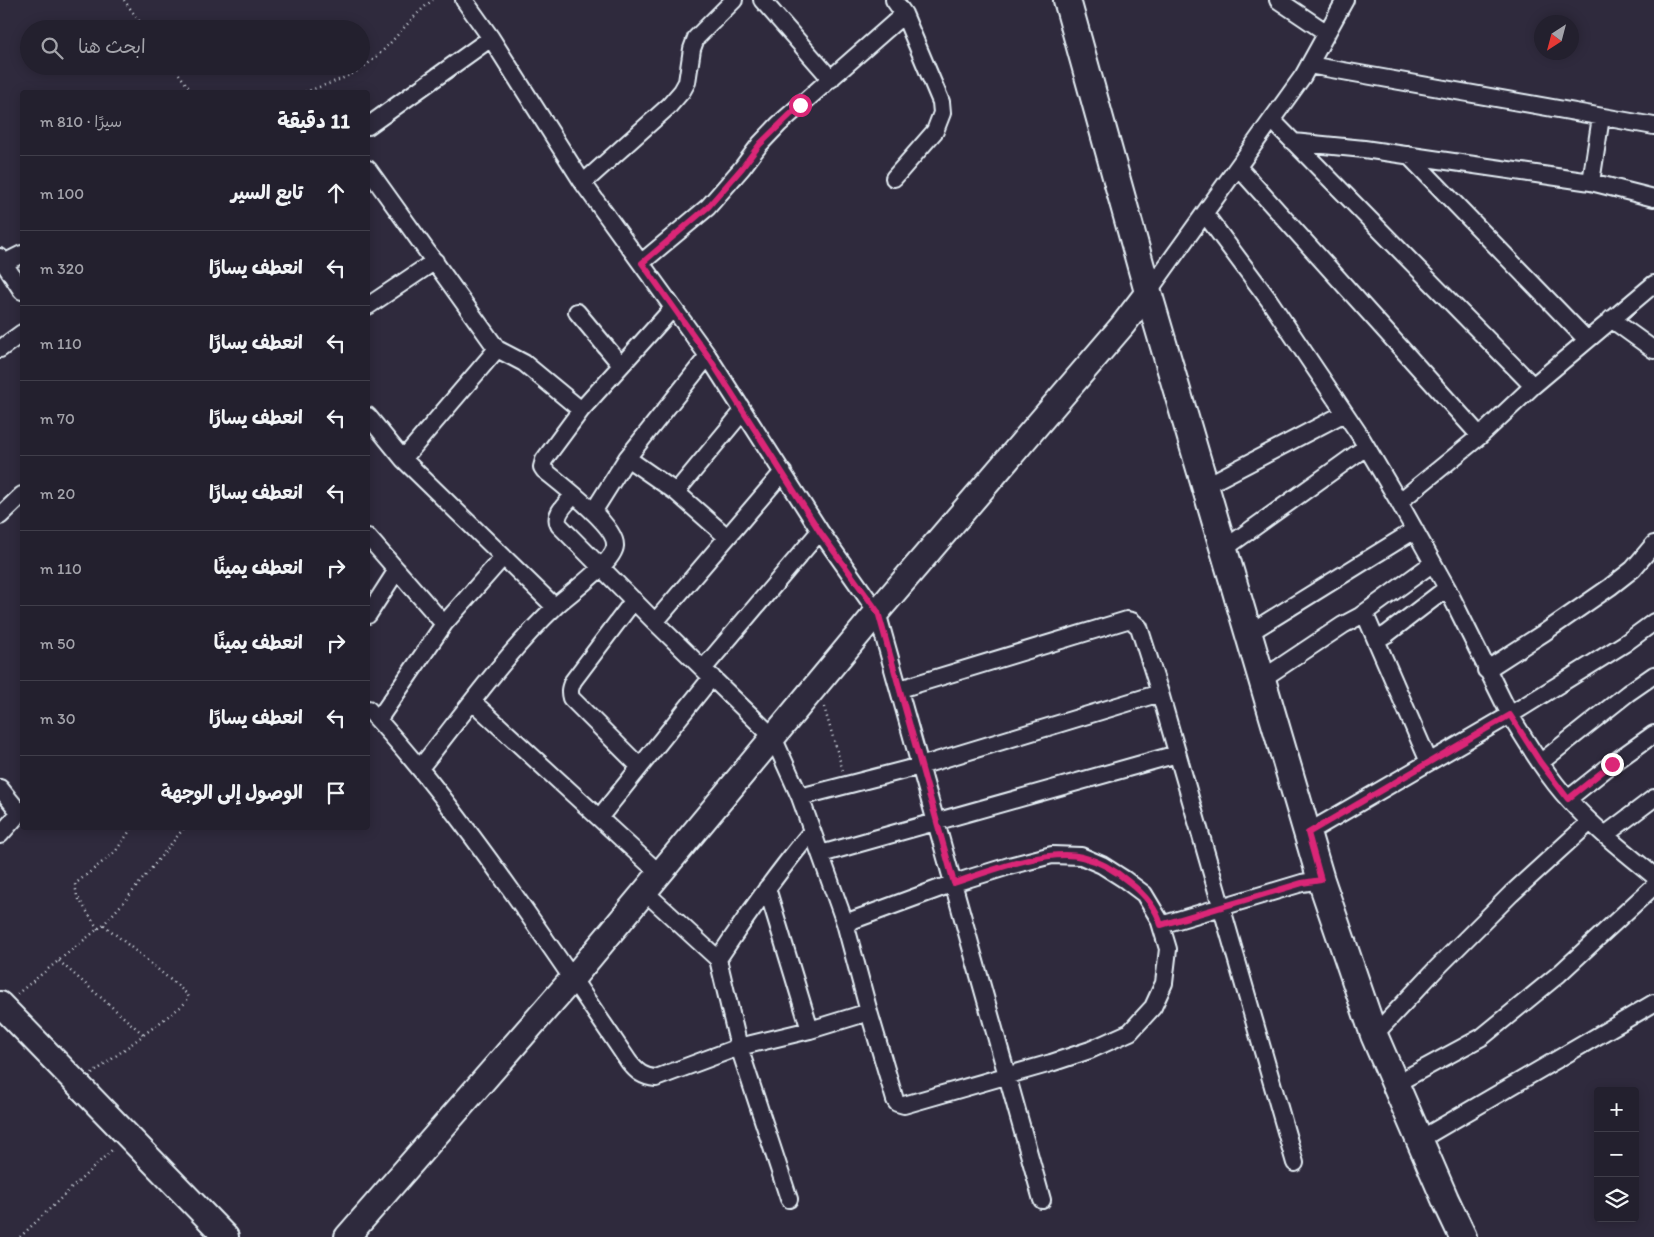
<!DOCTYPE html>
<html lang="ar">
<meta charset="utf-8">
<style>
body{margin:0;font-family:Itim,"Playpen Sans Arabic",sans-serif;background:#2b2836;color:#f1f3f6;direction:rtl}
.controls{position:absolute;right:15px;bottom:15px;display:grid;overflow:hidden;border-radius:5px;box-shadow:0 2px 12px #0003}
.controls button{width:45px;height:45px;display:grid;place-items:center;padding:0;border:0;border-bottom:1px solid #403e4a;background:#23202e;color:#f1f3f6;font:25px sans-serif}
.compass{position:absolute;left:1534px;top:15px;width:45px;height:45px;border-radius:50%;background:#23202e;box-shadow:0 2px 12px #0003;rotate:216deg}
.stop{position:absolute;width:15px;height:15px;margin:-11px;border:4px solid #db2777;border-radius:50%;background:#fff}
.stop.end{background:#db2777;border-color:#fff;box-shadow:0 1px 5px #0008}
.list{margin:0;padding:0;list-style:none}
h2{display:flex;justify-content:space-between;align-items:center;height:65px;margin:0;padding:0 20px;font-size:21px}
h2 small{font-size:16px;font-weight:400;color:#a3a3aa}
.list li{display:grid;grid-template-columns:32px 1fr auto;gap:15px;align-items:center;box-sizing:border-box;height:75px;padding:0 20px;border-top:1px solid #403e4a}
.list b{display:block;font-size:19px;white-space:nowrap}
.list em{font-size:16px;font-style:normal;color:#a3a3aa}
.icon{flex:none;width:28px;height:28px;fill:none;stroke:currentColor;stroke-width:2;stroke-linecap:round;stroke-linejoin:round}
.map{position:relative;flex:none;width:1654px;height:1237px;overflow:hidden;direction:ltr}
.search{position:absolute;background:#23202e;box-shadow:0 2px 12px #0003;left:20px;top:20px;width:350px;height:55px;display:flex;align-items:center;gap:12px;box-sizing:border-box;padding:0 18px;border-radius:28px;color:#a3a3aa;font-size:19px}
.panel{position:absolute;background:#23202e;box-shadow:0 2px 12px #0003;left:20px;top:90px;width:350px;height:740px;border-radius:5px;direction:rtl}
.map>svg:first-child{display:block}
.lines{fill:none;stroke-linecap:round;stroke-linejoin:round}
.street-casing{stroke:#e8f1f8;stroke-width:20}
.secondary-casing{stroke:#e8f1f8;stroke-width:28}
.primary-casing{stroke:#e8f1f8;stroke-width:30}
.path{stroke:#e8f1f8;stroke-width:2.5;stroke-dasharray:1 4;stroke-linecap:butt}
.street{stroke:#2f2a3d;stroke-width:16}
.secondary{stroke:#2f2a3d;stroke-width:24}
.primary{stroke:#2f2a3d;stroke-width:26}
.route{stroke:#db2777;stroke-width:6}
</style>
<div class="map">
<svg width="1654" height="1237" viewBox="0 0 1654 1237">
<rect width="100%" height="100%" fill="#2f2a3d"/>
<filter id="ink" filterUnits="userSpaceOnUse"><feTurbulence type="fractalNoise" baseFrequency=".02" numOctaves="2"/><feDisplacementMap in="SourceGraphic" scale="10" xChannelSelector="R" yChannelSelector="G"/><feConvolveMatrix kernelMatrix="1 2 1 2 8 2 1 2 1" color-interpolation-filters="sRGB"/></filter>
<g filter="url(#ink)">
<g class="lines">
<defs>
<path id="street" d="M 464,0 L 491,38 L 583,183 L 708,356 L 820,531 L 877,612 L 1042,1200
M 762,0 L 831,79
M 1278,0 L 1327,33
M 1309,65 L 1654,126
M 1272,120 L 1533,386
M 368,126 L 491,38
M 1293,142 L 1364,149 L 1591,182 L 1654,198
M 1408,155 L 1586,339
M 1238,167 L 1480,436
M 368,169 L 497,349 L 524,363 L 581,410
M 894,178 L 935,131 L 942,113 L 941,102 L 904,14 L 894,0
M 1591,182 L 1601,117
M 583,183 L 669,106 L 682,91 L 687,82 L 692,49 L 696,38 L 734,0
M 1205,214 L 1269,300 L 1359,434 L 1399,502 L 1447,588 L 1510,715 L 1307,833
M 0,257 L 22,291
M 4,263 L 22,254
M 641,263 L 708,207 L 742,168 L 760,144 L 779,124 L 904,14
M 1148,292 L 1303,76 L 1345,0
M 368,306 L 435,261
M 577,312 L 621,365
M 1611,319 L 1654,350
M 0,349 L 22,333
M 368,416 L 403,459 L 497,349
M 627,458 L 676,492 L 727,537
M 403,459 L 555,607
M 1205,486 L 1345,413
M 676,492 L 743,411
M 574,495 C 567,503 553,514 559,525 L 655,622 L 773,737 L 800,797 L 845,923 L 869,1012 L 895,1100 L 897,1103 L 904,1105 L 1051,1063 L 1090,1050 L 1130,1032 L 1153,1007 L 1164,983 L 1168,949 L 1159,919 L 1144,894 L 1124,879 L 1102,865 L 1081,856 L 1052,855 L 1009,866 L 954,883 L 845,923
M 1399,502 L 1480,436 L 1533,386 L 1654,284
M 593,512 L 627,458 L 708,356
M 0,516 L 22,495
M 368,537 L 444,624 L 503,557
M 1224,549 L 1366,447
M 634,600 L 573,681 C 570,688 569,691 571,698 L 640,767
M 368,615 L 397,570
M 1360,616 L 1433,563
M 655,622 L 783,472
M 1654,622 L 1624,644 L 1510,715 C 1528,744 1546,775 1569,800 C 1594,828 1625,852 1654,876
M 1249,633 L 1415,530
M 703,669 L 820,531
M 1486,670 L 1545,632 L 1610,587 L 1633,569 L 1654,544
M 1262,679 L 1343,625 L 1360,616 L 1367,619 L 1376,640
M 900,689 L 1127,620 L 1132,621 L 1139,627 L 1160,693 L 1295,1163
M 473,702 L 660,874
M 368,709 C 420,765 466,827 511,890 C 551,947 590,1004 629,1062 C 637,1072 643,1077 656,1078 L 739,1047 L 810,1030 L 869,1012
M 378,720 L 444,624
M 1429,762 L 1376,640 L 1387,634 L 1447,588
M 1541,762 L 1628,693 L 1654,675
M 420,768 C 464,713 506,653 557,605 C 570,593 614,562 615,546 C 617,526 560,483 544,470 L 542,467 L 544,460 L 581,410 L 673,308
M 0,788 L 20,813
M 800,797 L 920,766 L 1160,693
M 1568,799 L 1612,764 L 1654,734
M 599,818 L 712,677
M 0,835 L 22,810
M 1605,835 L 1654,798
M 821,854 L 1177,754
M 767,888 L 810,1030
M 645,892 L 718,959
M 1161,925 L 1302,883 L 1321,880
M 1374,1035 L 1435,970 L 1511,894 L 1590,822
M 1395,1084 L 1482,1037 L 1559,974 L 1654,886
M 1419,1140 L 1654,1003
M 789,1199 L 739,1047 L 718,959 C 747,915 778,872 812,831"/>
<path id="secondary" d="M 0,1004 L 226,1237
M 347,1237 L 573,978 L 877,612 L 1122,326 L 1148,292"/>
<path id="primary" d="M 1067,0 L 1148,292 L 1321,880 L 1374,1035 L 1445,1199 L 1463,1237"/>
</defs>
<use href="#street" class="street-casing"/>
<use href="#secondary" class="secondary-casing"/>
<use href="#primary" class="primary-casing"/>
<path class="path" d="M 124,0 L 145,29
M 173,66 L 192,92
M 305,92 C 327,84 350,78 369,63 C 392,45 409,18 433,0
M 824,707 L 843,771
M 98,929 L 77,896 L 75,884 L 115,852 L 132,828
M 59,961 L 144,1035
M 17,994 L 104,924 L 129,896 L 184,828
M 92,1074 L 183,1005 L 189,998 L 188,995 L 178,986 L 104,925
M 20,1237 L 114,1148"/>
<use href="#street" class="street"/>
<use href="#secondary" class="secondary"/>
<use href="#primary" class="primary"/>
</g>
</g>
<g class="lines" filter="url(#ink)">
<path class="route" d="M 800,105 L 760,144 L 742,168 L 708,207 L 642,263 L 708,356 L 820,532 L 878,612 L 954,883 C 987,872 1048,848 1082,857 C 1099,861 1116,871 1129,882 C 1143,893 1156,907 1161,925 L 1302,883 L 1321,880 L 1308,833 L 1510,715 L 1540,762 L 1568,799 L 1612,764"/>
</g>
</svg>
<div class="controls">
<button>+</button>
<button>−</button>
<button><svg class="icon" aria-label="layers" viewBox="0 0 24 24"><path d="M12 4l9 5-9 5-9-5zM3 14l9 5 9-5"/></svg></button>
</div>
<svg class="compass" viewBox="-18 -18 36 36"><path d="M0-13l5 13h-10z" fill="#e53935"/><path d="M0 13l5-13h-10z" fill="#a3a3aa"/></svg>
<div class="stop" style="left:800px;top:105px"></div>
<div class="stop end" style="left:1612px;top:764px"></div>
<div class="search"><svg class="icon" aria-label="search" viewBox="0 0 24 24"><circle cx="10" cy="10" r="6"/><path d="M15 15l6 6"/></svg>ابحث هنا</div>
<section class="panel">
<h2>11 دقيقة<small>سيرًا · 810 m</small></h2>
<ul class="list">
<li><svg class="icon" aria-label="ahead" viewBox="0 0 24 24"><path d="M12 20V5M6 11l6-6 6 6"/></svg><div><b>تابع السير</b></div><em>100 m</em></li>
<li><svg class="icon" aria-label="left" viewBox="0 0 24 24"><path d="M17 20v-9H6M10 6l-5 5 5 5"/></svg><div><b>انعطف يسارًا</b></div><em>320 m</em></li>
<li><svg class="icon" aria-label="left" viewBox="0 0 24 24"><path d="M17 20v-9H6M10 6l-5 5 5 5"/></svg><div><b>انعطف يسارًا</b></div><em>110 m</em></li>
<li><svg class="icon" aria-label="left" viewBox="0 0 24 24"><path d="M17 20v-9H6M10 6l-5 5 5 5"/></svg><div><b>انعطف يسارًا</b></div><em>70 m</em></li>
<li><svg class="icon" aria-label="left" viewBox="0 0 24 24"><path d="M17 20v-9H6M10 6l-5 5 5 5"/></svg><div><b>انعطف يسارًا</b></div><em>20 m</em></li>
<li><svg class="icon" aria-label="right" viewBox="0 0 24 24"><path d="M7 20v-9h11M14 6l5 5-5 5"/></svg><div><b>انعطف يمينًا</b></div><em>110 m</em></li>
<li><svg class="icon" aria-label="right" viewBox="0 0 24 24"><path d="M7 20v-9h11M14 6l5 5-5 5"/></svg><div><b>انعطف يمينًا</b></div><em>50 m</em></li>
<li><svg class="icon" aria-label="left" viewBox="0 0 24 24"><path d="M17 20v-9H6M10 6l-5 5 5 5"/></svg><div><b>انعطف يسارًا</b></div><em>30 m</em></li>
<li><svg class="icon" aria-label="arrive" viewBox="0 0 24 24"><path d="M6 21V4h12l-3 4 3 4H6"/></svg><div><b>الوصول إلى الوجهة</b></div></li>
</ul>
</section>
</div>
